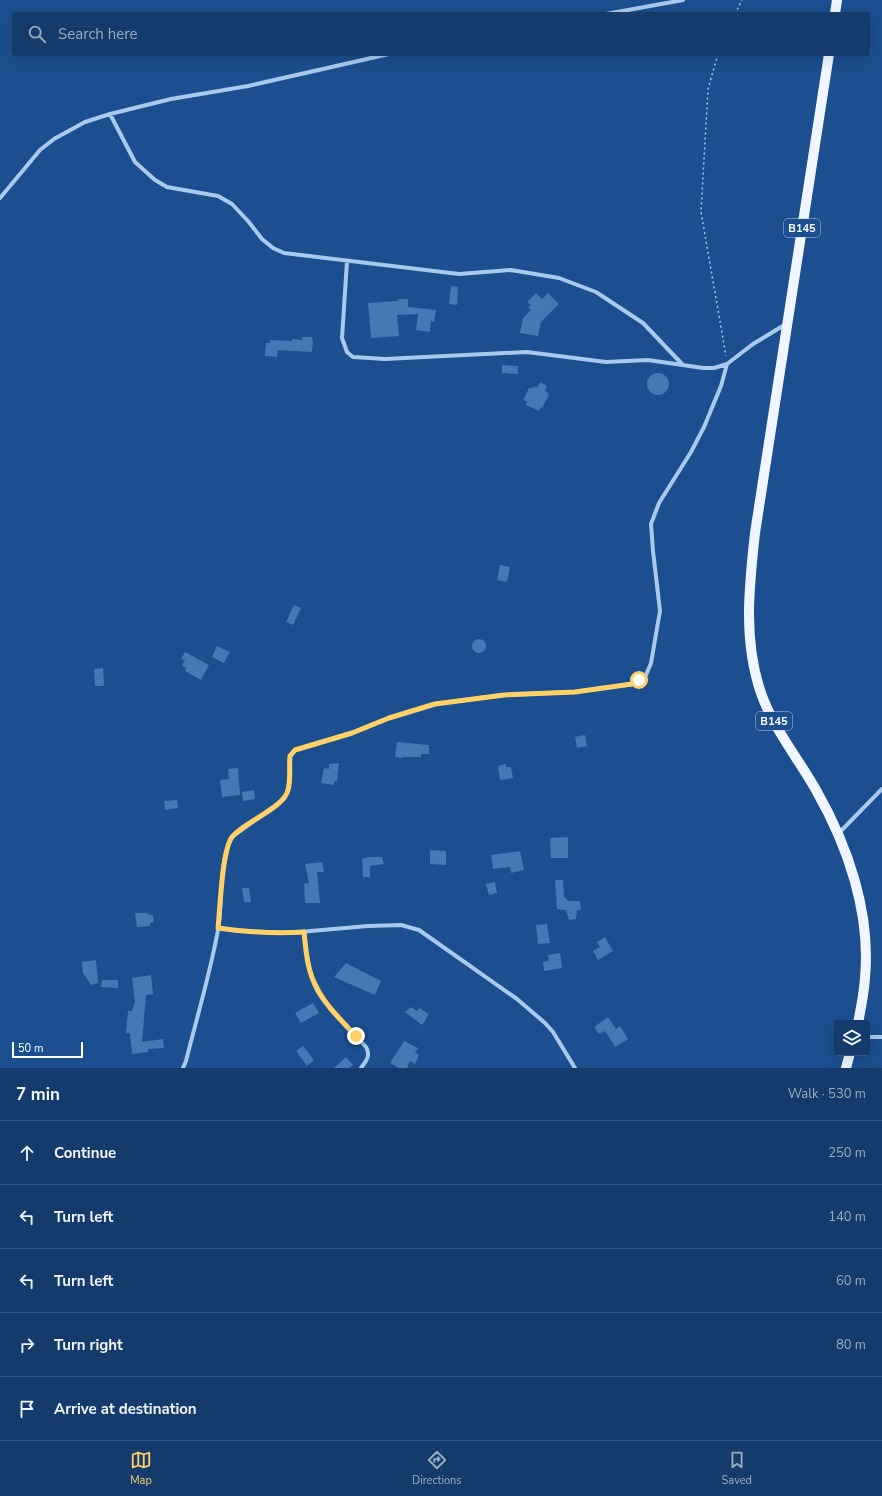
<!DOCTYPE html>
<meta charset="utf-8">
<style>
body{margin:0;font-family:"Nunito Sans",sans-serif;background:#214673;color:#f1f3f6}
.controls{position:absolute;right:12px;bottom:12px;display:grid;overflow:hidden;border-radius:4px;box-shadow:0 4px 16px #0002}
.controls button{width:36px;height:36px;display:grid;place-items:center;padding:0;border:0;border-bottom:1px solid #33557e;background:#143b6b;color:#f1f3f6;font:20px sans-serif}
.scale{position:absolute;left:12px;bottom:10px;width:71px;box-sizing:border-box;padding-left:4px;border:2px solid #fff;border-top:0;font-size:11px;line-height:14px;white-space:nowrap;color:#fff;-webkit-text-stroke:3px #1b4f8f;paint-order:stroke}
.stop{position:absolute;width:12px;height:12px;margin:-9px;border:3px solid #ffd166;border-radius:50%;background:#fff}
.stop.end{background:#ffd166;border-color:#fff;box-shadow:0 1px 4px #0008}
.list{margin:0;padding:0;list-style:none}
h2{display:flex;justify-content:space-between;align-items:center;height:52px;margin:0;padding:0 16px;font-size:17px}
h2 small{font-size:13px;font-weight:400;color:#9dadc1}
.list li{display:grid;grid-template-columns:26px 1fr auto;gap:12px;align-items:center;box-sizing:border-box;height:64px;padding:0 16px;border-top:1px solid #33557e}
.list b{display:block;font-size:15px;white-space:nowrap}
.list em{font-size:13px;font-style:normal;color:#9dadc1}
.icon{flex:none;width:22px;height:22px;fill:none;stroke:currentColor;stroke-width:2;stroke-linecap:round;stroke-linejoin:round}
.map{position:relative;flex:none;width:882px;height:1068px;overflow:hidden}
.search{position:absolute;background:#143b6b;box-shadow:0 4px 16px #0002;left:12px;right:12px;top:12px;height:44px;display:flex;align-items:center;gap:10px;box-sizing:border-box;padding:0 14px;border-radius:4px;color:#9dadc1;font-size:15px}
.sheet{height:372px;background:#143b6b}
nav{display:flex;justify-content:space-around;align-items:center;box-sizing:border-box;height:56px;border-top:1px solid #33557e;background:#143b6b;font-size:11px;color:#9dadc1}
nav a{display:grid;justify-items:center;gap:2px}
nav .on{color:#ffd166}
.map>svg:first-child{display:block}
.building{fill:#4478b7}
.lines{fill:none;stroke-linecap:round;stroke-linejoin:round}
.path{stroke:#a9c9ee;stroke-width:1.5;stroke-dasharray:2 3;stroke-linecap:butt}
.minor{stroke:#a9c9ee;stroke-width:4}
.primary{stroke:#f0f6ff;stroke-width:10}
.route{stroke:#ffd166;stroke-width:5}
.labels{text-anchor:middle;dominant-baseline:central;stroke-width:3;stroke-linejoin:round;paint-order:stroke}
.shield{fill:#1b4f8f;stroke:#bbcadd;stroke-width:1}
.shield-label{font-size:11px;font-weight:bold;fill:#fff}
</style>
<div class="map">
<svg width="882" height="1068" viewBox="0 0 882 1068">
<rect width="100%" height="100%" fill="#1b4f8f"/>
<path class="building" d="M 451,286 L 458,287 L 457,305 L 449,304 Z
M 536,293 L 542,299 L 548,293 L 559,304 L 541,322 L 538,336 L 520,333 L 523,318 L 531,310 L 528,307 L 531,305 L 527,302 Z
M 398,299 L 408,299 L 408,307 L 436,310 L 434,322 L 431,321 L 430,332 L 416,330 L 418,314 L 397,315 L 399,336 L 371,338 L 368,303 L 398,301 Z
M 302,337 L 312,337 L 312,340 L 313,340 L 312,352 L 278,350 L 277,357 L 265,356 L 266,343 L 270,343 L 270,340 L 292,341 L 292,339 L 302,340 Z
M 502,365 L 518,366 L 518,374 L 502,373 Z
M647 384a11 11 0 1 1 22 0a11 11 0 1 1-22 0Z
M 540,382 L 547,386 L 545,391 L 548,393 L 549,395 L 542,408 L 541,407 L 539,411 L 526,405 L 527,401 L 523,400 L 529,388 L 533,388 L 534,386 L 537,388 Z
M 500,565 L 510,567 L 507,582 L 497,580 Z
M 294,605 L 301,608 L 293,625 L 286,622 Z
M472 646a7 7 0 1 1 14 0a7 7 0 1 1-14 0Z
M 217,646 L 230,652 L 224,663 L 212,657 Z
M 185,652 L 209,665 L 201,680 L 185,671 L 186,668 L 182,666 L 185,660 L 181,659 Z
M 103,668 L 104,686 L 95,686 L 94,669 Z
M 585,735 L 587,746 L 577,748 L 575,737 Z
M 397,742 L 429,745 L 429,754 L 421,754 L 421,757 L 402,757 L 402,758 L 395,757 Z
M 339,763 L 337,781 L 334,781 L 334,785 L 321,783 L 324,768 L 329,769 L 329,764 Z
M 506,764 L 506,767 L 511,767 L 513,778 L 500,780 L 498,766 Z
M 238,768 L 240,795 L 222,797 L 220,780 L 229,779 L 228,769 Z
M 254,790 L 255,799 L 243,801 L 242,792 Z
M 177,800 L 178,808 L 165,810 L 164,801 Z
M 568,837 L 568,858 L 551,858 L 550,838 Z
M 430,850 L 446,851 L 446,865 L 430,864 Z
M 520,851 L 524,870 L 511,873 L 510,867 L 493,869 L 491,855 Z
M 369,857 L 382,857 L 384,864 L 370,866 L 370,877 L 363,877 L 362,859 Z
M 322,862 L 324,872 L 317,872 L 320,903 L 305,903 L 304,884 L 309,883 L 305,864 Z
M 555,880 L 563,880 L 564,896 L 568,901 L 580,901 L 581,910 L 577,910 L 576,919 L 569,920 L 566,910 L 557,909 Z
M 495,882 L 497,893 L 489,895 L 486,884 Z
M 242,888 L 249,888 L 251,902 L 244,902 Z
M 135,913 L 148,913 L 149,915 L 153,915 L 154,922 L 150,923 L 150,926 L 137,927 Z
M 547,924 L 550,943 L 538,944 L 536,925 Z
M 605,937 L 613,951 L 598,960 L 593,951 L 600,947 L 597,942 Z
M 560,953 L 562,968 L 544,971 L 543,962 L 549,961 L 548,955 Z
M 96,960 L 98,983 L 91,985 L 83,973 L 82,962 Z
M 346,963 L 381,981 L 375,995 L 334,977 Z
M 151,975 L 153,994 L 146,995 L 142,1042 L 163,1039 L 164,1048 L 148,1049 L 148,1052 L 132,1054 L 130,1033 L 126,1033 L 128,1011 L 132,1011 L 135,1002 L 132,978 Z
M 102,980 L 118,980 L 118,988 L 101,987 Z
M 313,1003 L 319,1013 L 301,1023 L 295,1013 Z
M 411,1007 L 417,1011 L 419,1008 L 429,1014 L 422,1025 L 405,1012 Z
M 608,1017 L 616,1029 L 620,1026 L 628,1039 L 615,1047 L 605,1031 L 599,1034 L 594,1027 Z
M 404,1041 L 418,1048 L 415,1053 L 419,1055 L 415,1064 L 410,1061 L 407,1068 L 399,1068 L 390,1063 Z
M 303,1046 L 314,1060 L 307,1066 L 296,1051 Z
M 346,1057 L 353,1065 L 349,1068 L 334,1068 Z"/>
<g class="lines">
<path class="path" d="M 735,14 L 742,0
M 718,54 L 708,89 L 701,212 L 726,356"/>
<path class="minor" d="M 606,14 L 683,0
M 110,114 L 135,162 L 155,180 L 167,187 L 218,196 L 232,204 L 248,221 L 262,239 L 273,248 L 284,253 L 459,274 L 511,270 L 559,278 L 596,292 L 643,323 L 683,365
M 0,198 L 40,150 L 54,139 L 85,122 L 110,114 L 171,99 L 248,86 L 389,54
M 347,261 L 342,338 L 347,352 L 353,357 L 385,359 L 527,352 L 606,362 L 648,360 L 703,368 L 714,368 L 727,364 L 753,344 L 786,324
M 838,834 L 882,789
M 218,928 L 239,931 L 288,933 L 368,926 L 401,925 L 419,930 L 517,999 L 545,1023 L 553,1032 L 575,1068
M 304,932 C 306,950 308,968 315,986 C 323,1005 352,1031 366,1047 C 371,1056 366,1061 361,1068
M 867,1037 L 882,1037
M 183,1068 L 186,1061 C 197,1017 210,974 218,930 C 223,900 218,864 232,837 L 283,800 C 292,788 289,771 290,756 L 295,750 L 352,733 L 389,718 L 435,704 L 504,695 L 575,692 L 632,684 L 646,675 L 651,663 L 660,611 L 653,551 L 651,524 L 659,503 L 691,452 L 704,427 L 721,386 L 727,364"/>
<path class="primary" d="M 835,14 L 837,0
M 829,54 L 755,533 C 749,587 743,641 761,693 C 773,728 798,758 816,790 C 848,846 871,913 865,978 C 864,993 861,1008 858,1023
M 846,1068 L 850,1053"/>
</g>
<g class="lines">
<path class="route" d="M 356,1036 C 342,1021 326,1006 317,988 C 307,971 306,951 304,932 C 275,934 246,932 218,928 C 220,910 222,850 232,837 C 244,822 284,808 288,790 C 291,780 289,767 290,756 L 295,750 L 352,733 L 389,718 L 435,704 L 504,695 L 575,692 L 632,684 L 639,680"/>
</g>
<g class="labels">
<g class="shield">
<rect x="784" y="219" width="36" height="18" rx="3"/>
<rect x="756" y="712" width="36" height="18" rx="3"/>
</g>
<g class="shield-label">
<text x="802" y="228">B145</text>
<text x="774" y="721">B145</text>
</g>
</g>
</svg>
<div class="controls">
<button><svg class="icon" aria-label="layers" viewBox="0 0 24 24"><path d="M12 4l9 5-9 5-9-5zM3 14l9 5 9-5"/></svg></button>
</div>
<div class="scale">50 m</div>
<div class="stop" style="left:639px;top:680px"></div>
<div class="stop end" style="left:356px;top:1036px"></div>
<div class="search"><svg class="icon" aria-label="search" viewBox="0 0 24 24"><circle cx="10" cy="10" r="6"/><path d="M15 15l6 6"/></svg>Search here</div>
</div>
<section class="sheet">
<h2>7 min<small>Walk · 530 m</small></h2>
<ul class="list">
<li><svg class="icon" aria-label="ahead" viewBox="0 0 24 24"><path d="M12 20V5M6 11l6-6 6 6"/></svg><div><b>Continue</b></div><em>250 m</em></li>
<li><svg class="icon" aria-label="left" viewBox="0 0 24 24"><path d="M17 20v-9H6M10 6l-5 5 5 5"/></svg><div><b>Turn left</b></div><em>140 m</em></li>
<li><svg class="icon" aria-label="left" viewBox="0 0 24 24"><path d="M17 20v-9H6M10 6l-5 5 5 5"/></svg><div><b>Turn left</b></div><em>60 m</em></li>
<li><svg class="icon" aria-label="right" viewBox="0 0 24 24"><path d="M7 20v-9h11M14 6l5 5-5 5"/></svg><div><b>Turn right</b></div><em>80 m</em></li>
<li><svg class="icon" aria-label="arrive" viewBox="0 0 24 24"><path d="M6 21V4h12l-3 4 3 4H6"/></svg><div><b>Arrive at destination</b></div></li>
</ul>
</section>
<nav>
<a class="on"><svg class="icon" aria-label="map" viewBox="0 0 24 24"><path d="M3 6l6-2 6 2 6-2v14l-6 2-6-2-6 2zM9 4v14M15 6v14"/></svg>Map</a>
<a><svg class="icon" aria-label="directions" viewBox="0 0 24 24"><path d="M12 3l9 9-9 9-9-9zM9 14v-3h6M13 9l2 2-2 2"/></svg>Directions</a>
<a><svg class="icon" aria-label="saved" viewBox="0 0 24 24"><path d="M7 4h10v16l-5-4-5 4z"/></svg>Saved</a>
</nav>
